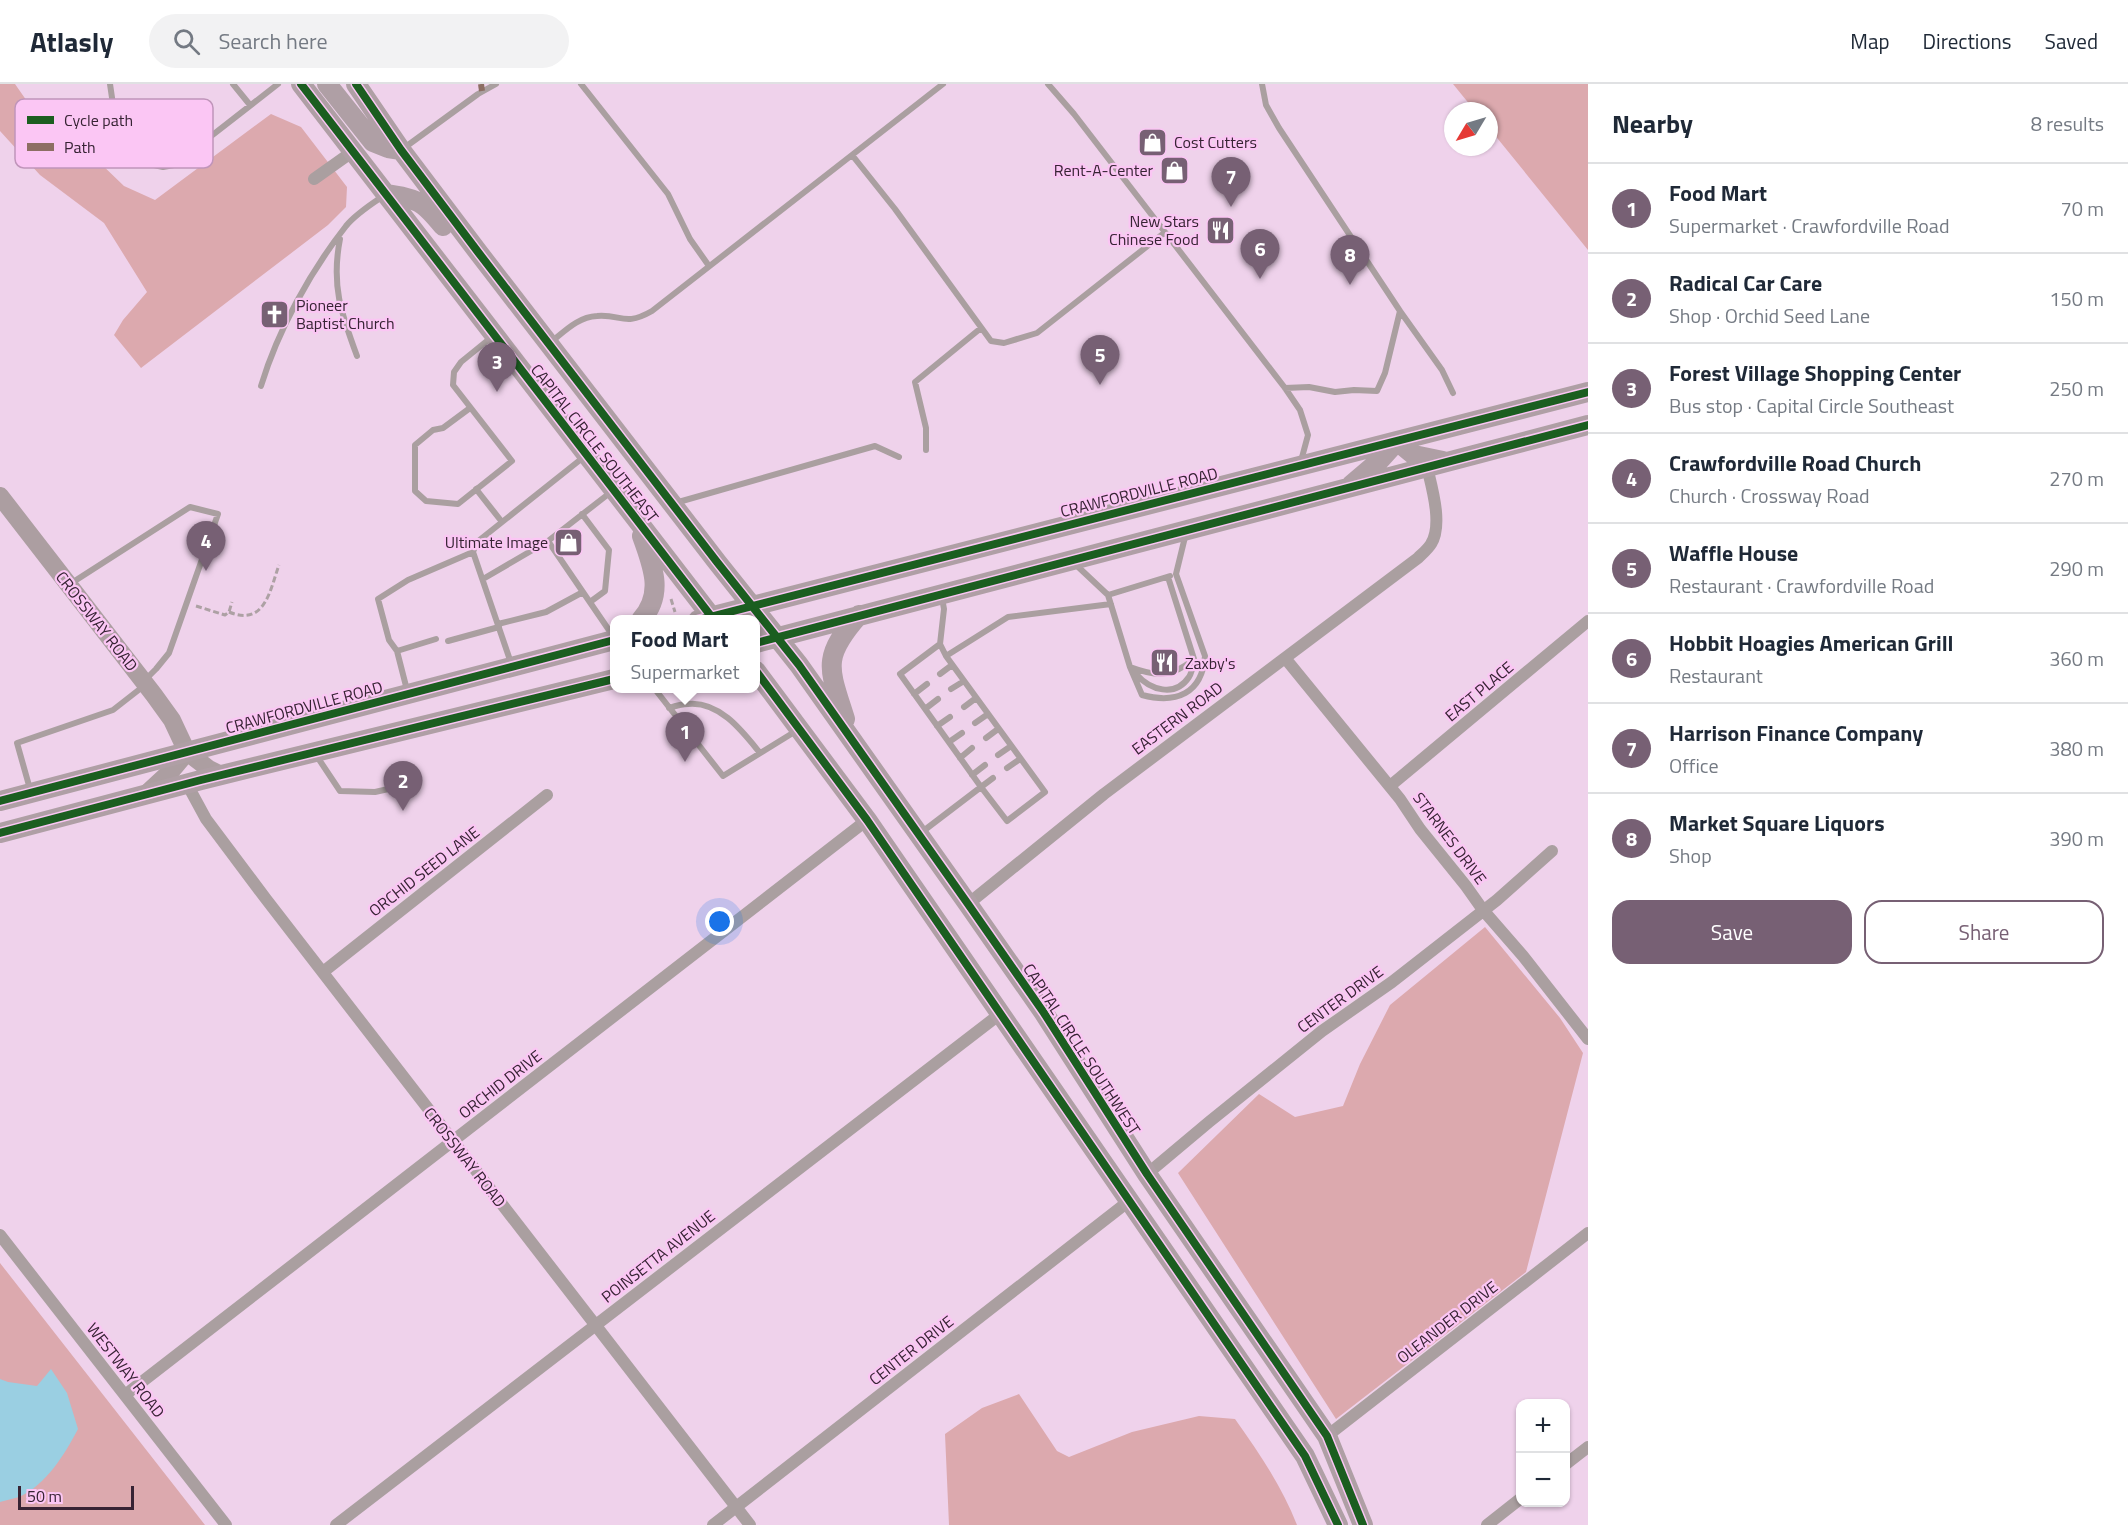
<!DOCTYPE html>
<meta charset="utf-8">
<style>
body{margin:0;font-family:"Titillium Web",sans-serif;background:#f2f2f3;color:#1f2937}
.controls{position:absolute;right:18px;bottom:18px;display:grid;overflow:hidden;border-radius:12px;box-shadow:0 2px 4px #0004}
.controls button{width:54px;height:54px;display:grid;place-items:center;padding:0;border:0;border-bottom:2px solid #e0e1e3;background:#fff;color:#1f2937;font:30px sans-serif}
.compass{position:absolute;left:1444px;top:18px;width:54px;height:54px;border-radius:50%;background:#fff;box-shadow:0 2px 4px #0004;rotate:232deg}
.scale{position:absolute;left:18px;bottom:15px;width:116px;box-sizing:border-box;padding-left:6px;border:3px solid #372334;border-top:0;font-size:16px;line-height:21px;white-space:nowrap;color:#372334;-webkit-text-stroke:4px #fbc6f4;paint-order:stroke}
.you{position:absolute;left:720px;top:838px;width:21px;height:21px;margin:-15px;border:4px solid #fff;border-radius:50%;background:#1a73e8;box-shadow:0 0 0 9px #1a73e833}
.badge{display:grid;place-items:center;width:39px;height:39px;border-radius:50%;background:#776074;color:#fff;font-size:20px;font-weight:700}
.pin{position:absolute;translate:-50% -50px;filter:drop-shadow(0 2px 3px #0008)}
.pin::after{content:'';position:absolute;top:32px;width:21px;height:18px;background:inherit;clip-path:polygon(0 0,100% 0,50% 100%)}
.popup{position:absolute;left:610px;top:531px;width:150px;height:78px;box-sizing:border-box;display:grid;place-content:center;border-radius:12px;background:#fff;filter:drop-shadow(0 2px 4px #0005);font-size:20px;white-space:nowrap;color:#747a83}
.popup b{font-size:22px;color:#1f2937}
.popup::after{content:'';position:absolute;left:50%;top:100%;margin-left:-12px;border:12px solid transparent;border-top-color:#fff}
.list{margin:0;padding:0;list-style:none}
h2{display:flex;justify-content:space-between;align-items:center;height:78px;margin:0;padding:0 24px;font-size:26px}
h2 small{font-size:20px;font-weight:400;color:#747a83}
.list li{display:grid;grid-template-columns:39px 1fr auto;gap:18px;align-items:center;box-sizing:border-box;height:90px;padding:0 24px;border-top:2px solid #e0e1e3}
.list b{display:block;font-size:22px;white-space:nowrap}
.list p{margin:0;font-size:20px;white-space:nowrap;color:#747a83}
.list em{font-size:20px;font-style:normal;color:#747a83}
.actions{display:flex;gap:12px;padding:18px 24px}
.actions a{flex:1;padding:14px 0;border:2px solid #776074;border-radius:18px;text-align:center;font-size:21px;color:#776074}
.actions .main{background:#776074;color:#fff}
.icon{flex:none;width:33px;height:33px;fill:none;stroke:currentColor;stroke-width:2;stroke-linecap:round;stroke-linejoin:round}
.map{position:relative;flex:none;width:1588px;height:1441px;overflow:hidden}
header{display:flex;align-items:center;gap:36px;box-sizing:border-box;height:84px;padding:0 30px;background:#fff;border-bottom:2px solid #e0e1e3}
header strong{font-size:28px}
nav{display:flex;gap:33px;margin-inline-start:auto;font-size:21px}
.search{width:420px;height:54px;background:#f2f2f3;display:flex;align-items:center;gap:15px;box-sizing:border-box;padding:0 21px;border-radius:33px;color:#747a83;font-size:22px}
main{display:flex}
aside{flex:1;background:#fff}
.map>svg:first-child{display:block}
.forest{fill:#dca9ae}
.water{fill:#9acfe2}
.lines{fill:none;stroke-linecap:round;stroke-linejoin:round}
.path{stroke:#ada1a4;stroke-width:3;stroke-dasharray:6 3;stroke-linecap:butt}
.lane{stroke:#aa9fa0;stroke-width:6}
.street{stroke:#aa9fa0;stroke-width:12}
.secondary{stroke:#ac9ea1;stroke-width:18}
.primary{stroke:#af9fa5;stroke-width:20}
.quiet{stroke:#8d6e63;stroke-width:6;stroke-dasharray:12 6;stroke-linecap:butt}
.cycleway-casing{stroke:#fbc6f4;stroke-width:11}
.cycleway{stroke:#1b5e20;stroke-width:8}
.labels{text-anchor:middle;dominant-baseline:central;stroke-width:4.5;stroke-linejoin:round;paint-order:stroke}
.poi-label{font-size:16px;fill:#372334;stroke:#fbc6f4;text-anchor:start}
.street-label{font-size:16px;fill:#372334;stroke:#fbc6f4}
.key{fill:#fbc6f4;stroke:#c095ba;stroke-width:1.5}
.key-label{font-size:16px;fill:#372334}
</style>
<header>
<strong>Atlasly</strong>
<div class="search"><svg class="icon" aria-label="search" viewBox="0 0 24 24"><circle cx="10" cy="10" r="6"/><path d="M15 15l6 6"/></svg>Search here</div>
<nav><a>Map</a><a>Directions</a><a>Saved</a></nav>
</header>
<main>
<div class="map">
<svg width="1588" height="1441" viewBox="0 0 1588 1441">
<rect width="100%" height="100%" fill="#efd2eb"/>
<path class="forest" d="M 0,0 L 15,0 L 38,33 L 70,50 L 124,102 L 155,116 L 271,30 L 301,43 L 347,103 L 346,123 L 328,141 L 141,284 L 114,251 L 123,236 L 147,208 L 104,139 L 40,91 L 0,47 Z
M 1453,0 L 1588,0 L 1588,166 L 1489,44 L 1489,27 L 1475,27 Z
M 1485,843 L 1560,934 L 1583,969 L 1526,1188 L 1336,1335 L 1178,1089 L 1259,1010 L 1295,1033 L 1343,1022 L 1360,980 L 1390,921 Z
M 0,1179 L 205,1441 L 0,1441 Z
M 1019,1310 L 1057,1367 L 1069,1373 L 1132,1348 L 1199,1332 L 1235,1335 C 1259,1369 1282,1402 1297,1441 L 949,1441 L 945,1350 L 982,1324 Z"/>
<path class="water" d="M 51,1285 L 67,1309 L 78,1345 C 65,1370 46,1401 19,1413 C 13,1415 6,1416 0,1418 L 0,1295 L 8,1298 L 37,1302 Z"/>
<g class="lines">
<path class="path" d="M 671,515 L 675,528
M 196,522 L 225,531 L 229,528 L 232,518
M 229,528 C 265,543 270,506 279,481"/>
<path class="lane" d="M 110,0 L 115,34 L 144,74 L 154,81 L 163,83 L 174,81 L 278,0
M 233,0 L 250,21
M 581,0 L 668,110 L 690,155 L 709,182
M 1048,0 L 1074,30 L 1285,304 L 1300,326 L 1308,351 L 1301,377
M 1262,0 L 1266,21 L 1279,44 L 1400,227 L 1442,286 L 1453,309
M 404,64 L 478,10 L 496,0
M 852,71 L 895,125 L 991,257 L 1004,259 L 1037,249 L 1164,149
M 340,155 C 331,201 341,229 357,272
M 551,258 C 565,247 578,233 597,232 C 622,230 624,243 652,227 L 943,0
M 261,302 C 278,246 310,188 346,142 C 356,130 370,121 382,113
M 1285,304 L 1309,303 L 1335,308 L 1354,306 L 1377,307 L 1385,289 L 1400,227
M 470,324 L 443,344 L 433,346 L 415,361 L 415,407 L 426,417 L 458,420 L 512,377 L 453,301 L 454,288 L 461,278 L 493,252
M 926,366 L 926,344 L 915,298 L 981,244
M 476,405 L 502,438
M 675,419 L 875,362 L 899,373
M 582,430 L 609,466 L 605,507 L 590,518
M 548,457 L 613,552
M 1074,479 L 1108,511 L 1130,583 L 1142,611 C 1176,620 1202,610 1205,572 L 1176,490 L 1186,449
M 483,495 L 548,457 L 611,408
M 70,500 L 190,423 L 218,430 L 169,569 L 156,585 L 144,597
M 1108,511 L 1170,492
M 498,540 L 546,528 L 583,508
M 448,557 L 499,543
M 940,560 L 944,525 L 942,514
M 397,567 L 436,555
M 946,572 L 1008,533 L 1111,520
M 511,579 L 473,468 L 477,458 L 585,372
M 1130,583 C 1157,593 1171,594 1194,575 L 1168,493
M 940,590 L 952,581
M 1136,590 C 1150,606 1175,614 1189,593 C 1192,589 1193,581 1194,575
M 654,604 L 723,692 L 796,647
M 951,605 L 964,597
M 407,606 L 397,567 L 389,556 L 378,515 L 408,496 L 473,468
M 914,610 L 927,600
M 964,623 L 976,614
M 669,624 C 675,622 682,620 688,620 C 720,617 743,648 760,669
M 925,625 L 938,615
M 975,639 L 988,630
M 937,642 L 950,633
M 986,654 L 998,645
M 949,658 L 962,649
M 316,671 L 340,707 L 375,708 L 415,699
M 998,671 L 1011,662
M 960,674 L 972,664
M 1007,684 L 1020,675
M 972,691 L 985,681
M 30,705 L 17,659 L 113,626 L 145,601
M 922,748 L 981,703 L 900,590 L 940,560 L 946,572 L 1045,708 L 1007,737 L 981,703 L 993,694"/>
<path class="street" d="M 314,95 L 352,68
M 1285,574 L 1400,715 L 1420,745 L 1466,802 L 1483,826 L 1523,872 L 1588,955
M 187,700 L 206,735 L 266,815 L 750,1441
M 1390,702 L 1588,537
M 968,820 L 1104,710 L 1418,474 C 1422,470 1428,465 1431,460 C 1443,441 1432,404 1427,383
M 323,888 L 547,711
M 1147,1090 L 1209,1038 L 1322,947 L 1392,898 L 1497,816 L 1552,767
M 0,1151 L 226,1441
M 125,1311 L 867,736
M 1327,1352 L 1588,1149
M 1566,1380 L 1588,1363
M 336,1441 L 1000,930
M 713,1441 L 1129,1117
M 1487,1441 L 1520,1415"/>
<path class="secondary" d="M 0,412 L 154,611 L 172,636 L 187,668 L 209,685 L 221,691
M 145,711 L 172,686 L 187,668"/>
<path class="primary" d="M 301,0 L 714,536
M 327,0 L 373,58 L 388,64 L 401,66
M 356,0 L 401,66 L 478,168 L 717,478 L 799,581 L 968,820 L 1044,929 L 1147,1090 L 1327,1352 L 1363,1441
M 385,110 C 418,115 422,116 443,142
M 1397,357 L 1414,371 L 1443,377
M 1351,401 L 1378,378 L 1397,357
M 641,536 C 665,509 652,481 642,452
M 698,536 L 1588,308
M 756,559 L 1588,341
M 756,587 L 867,736 L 1305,1372 L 1338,1441
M 845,635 C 829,584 821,574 859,531
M 0,717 L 614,556
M 0,749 L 201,696 L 614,595"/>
<path class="quiet" d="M 481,0 L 482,7"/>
<defs>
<path id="cycleway" d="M 301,0 L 714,536
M 356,0 L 401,66 L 478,168 L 717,478 L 799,581 L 968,820 L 1044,929 L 1147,1090 L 1327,1352 L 1363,1441
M 698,536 L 1588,308
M 756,559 L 1588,341
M 756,587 L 867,736 L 1305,1372 L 1338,1441
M 0,717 L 614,556
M 0,749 L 201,696 L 614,595"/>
</defs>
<use href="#cycleway" class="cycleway-casing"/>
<use href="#cycleway" class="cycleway"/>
</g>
<defs>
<symbol id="shop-square" viewBox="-11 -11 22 22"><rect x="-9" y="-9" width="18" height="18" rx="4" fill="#776074" stroke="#fbc6f4"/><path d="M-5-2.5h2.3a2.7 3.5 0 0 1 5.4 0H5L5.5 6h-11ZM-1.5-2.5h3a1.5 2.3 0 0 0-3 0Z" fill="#fff"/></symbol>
<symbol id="restaurant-square" viewBox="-11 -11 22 22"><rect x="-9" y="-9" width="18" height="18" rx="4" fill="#776074" stroke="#fbc6f4"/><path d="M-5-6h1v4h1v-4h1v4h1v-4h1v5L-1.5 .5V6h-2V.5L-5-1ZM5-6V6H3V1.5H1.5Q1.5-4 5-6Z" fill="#fff"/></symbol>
<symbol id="church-square" viewBox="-11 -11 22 22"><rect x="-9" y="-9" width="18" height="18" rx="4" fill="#776074" stroke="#fbc6f4"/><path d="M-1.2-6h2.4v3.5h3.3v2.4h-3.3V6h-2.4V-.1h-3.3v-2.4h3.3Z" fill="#fff"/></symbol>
</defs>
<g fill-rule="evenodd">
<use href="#shop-square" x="1136" y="42" width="33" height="33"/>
<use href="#shop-square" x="1158" y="70" width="33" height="33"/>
<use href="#restaurant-square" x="1204" y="130" width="33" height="33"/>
<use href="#church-square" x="258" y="214" width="33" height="33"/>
<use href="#shop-square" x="552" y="442" width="33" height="33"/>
<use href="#restaurant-square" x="1148" y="562" width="33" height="33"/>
</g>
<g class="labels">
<g class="poi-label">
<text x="1174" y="58">Cost Cutters</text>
<text x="1153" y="86" text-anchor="end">Rent-A-Center</text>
<text x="1199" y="137" text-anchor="end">New Stars<tspan x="1199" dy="18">Chinese Food</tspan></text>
<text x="296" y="221">Pioneer<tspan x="296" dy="18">Baptist Church</tspan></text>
<text x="548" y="458" text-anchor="end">Ultimate Image</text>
<text x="1185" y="579">Zaxby's</text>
</g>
<g class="street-label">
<text transform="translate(595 359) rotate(52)">CAPITAL CIRCLE SOUTHEAST</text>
<text transform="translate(1139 408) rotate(-14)">CRAWFORDVILLE ROAD</text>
<text transform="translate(97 537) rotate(52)">CROSSWAY ROAD</text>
<text transform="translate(1479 607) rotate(-40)">EAST PLACE</text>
<text transform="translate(304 623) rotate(-15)">CRAWFORDVILLE ROAD</text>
<text transform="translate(1177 634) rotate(-37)">EASTERN ROAD</text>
<text transform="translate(1450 754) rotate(53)">STARNES DRIVE</text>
<text transform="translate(424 787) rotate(-38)">ORCHID SEED LANE</text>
<text transform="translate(1340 915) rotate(-36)">CENTER DRIVE</text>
<text transform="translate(1082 965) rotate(57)">CAPITAL CIRCLE SOUTHWEST</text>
<text transform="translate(500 1000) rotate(-38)">ORCHID DRIVE</text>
<text transform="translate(465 1073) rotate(52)">CROSSWAY ROAD</text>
<text transform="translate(658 1172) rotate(-38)">POINSETTA AVENUE</text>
<text transform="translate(1447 1238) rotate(-38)">OLEANDER DRIVE</text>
<text transform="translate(911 1266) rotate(-38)">CENTER DRIVE</text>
<text transform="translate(126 1286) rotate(52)">WESTWAY ROAD</text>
</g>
</g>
<rect x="15" y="15" width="198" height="69" rx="9" class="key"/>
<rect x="27" y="32" width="27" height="8" fill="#1b5e20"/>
<rect x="27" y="59" width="27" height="8" fill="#8d6e63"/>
<g class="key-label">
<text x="64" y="42">Cycle path</text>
<text x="64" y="69">Path</text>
</g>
</svg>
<div class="controls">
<button>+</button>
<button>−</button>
</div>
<svg class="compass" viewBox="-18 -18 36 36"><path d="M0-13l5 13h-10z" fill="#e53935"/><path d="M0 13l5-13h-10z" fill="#747a83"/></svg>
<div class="scale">50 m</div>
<div class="you"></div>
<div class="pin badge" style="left:685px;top:678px">1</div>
<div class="popup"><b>Food Mart</b>Supermarket</div>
<div class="pin badge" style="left:403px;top:727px">2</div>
<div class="pin badge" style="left:497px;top:308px">3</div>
<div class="pin badge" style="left:206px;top:487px">4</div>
<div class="pin badge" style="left:1100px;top:301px">5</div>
<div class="pin badge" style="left:1260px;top:195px">6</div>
<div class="pin badge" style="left:1231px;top:123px">7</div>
<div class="pin badge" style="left:1350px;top:201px">8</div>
</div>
<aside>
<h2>Nearby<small>8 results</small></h2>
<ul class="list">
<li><span class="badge">1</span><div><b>Food Mart</b><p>Supermarket · Crawfordville Road</p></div><em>70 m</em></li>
<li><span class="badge">2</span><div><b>Radical Car Care</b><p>Shop · Orchid Seed Lane</p></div><em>150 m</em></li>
<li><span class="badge">3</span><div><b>Forest Village Shopping Center</b><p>Bus stop · Capital Circle Southeast</p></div><em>250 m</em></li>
<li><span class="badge">4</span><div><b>Crawfordville Road Church</b><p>Church · Crossway Road</p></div><em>270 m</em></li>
<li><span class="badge">5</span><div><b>Waffle House</b><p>Restaurant · Crawfordville Road</p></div><em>290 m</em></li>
<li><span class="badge">6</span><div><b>Hobbit Hoagies American Grill</b><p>Restaurant</p></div><em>360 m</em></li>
<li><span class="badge">7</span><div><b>Harrison Finance Company</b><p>Office</p></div><em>380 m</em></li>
<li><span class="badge">8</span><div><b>Market Square Liquors</b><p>Shop</p></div><em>390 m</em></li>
</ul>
<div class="actions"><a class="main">Save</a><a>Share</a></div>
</aside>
</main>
